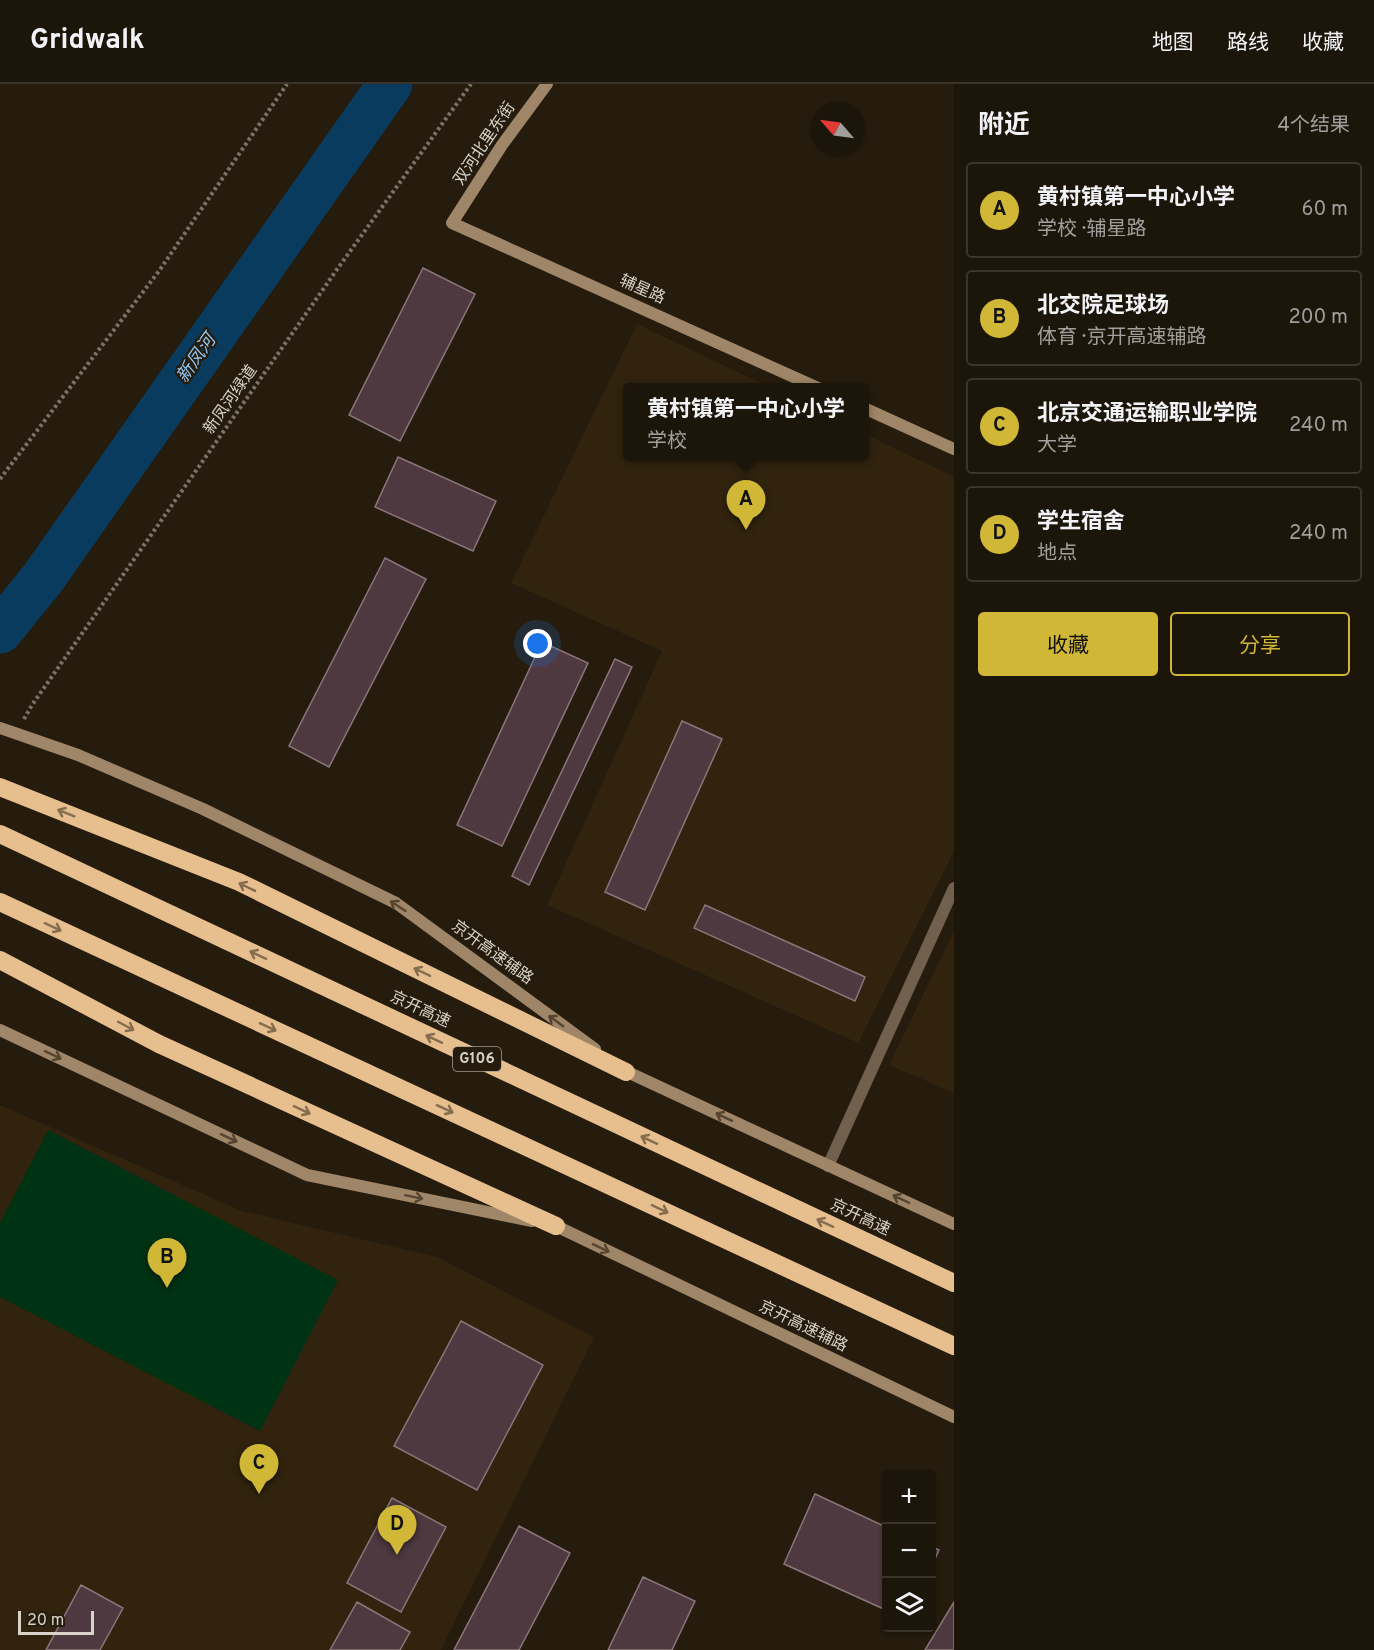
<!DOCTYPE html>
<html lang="zh">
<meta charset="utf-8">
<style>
body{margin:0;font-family:Overpass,"Noto Sans SC",sans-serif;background:#251e13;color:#f1f3f6}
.controls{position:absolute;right:18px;bottom:18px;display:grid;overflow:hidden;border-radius:6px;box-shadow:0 2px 4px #0004}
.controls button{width:54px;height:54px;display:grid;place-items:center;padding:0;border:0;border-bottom:2px solid #3a342b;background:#1c150a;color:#f1f3f6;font:30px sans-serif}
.compass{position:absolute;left:810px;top:18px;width:54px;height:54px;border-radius:50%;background:#1c150a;box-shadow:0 2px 4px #0004;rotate:298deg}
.scale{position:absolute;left:18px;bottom:15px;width:76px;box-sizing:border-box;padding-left:6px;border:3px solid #d8d2c9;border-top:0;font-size:16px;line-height:21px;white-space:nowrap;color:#d8d2c9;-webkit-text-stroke:4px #251c0d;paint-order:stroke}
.you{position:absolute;left:538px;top:560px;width:21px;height:21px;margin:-15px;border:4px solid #fff;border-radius:50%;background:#1a73e8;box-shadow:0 0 0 9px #1a73e833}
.badge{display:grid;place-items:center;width:39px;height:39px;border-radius:50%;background:#d0b736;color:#111;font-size:20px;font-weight:700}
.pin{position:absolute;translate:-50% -50px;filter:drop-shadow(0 2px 3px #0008)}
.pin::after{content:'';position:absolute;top:32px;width:21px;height:18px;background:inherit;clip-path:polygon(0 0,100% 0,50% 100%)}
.popup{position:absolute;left:623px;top:299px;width:246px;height:78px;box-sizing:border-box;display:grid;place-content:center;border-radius:6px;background:#1c150a;filter:drop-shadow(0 2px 4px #0005);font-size:20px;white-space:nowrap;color:#a09f9c}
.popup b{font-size:22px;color:#f1f3f6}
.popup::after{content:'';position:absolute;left:50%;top:100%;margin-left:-12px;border:12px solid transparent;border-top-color:#1c150a}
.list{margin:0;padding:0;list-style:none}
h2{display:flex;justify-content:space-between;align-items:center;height:78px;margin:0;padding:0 24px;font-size:26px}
h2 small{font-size:20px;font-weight:400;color:#a09f9c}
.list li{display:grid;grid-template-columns:39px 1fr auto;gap:18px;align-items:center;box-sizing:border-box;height:96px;margin:0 12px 12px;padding:0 12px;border:2px solid #3a342b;border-radius:6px}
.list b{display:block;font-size:22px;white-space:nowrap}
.list p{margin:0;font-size:20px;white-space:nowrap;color:#a09f9c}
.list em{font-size:20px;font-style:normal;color:#a09f9c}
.actions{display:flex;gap:12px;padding:18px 24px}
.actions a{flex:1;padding:14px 0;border:2px solid #d0b736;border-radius:6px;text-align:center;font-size:21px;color:#d0b736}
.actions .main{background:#d0b736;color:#111}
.icon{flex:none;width:33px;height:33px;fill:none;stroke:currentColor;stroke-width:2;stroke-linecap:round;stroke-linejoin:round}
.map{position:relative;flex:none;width:954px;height:1566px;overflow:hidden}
header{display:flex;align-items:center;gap:36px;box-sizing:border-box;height:84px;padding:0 30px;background:#1c150a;border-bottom:2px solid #3a342b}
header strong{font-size:28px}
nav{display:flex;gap:33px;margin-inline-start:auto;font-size:21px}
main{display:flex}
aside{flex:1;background:#1c150a}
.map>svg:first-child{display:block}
.built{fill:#31230e}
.grass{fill:#003214}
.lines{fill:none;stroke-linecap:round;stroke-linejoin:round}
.river{stroke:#093b5e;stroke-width:45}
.building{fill:#4d393f;stroke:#8b757b;stroke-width:1.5}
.path{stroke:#7b7367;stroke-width:4;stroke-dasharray:3 3;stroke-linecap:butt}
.street{stroke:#70604d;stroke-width:12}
.secondary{stroke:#a08668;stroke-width:12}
.highway{stroke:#e7be8e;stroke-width:18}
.oneway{stroke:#866d4e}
.oneway2{stroke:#564631}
.labels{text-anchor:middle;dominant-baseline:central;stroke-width:4.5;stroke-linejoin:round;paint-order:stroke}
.shield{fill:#251c0d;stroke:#a29b91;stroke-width:1.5}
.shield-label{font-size:15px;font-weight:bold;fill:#d8d2c9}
.street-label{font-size:16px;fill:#d8d2c9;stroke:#251c0d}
.water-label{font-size:18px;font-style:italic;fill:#90c6f5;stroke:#251c0d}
</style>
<header>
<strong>Gridwalk</strong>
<nav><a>地图</a><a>路线</a><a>收藏</a></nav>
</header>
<main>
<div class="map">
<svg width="954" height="1566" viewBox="0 0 954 1566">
<rect width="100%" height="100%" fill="#251c0d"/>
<path class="built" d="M 637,240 L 769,303 L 628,304 L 628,372 L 864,372 L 865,350 L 954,393 L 954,767 L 858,959 L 547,821 L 662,567 L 511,499 Z
M 954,847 L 954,1009 L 889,981 Z
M 0,1021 L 242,1127 L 437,1173 L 594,1253 L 441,1566 L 0,1566 Z"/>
<path class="grass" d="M 48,1046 L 338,1196 L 260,1347 L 0,1213 L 0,1139 Z"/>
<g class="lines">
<path class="river" d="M 0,547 L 43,494 L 390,0"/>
</g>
<path class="building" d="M 423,184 L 475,210 L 400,357 L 349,331 Z
M 398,373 L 496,417 L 473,467 L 375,423 Z
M 385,474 L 426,495 L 329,683 L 289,662 Z
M 542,558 L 588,579 L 502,762 L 457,741 Z
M 615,575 L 632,583 L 529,801 L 512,792 Z
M 682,637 L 722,655 L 645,826 L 605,808 Z
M 705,821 L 865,893 L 855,917 L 694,844 Z
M 461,1237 L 543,1281 L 477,1406 L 394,1362 Z
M 815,1410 L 886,1443 L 886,1526 L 784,1480 Z
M 392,1414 L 446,1443 L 401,1528 L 347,1499 Z
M 519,1442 L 570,1469 L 519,1566 L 454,1566 Z
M 932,1463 L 939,1466 L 932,1482 Z
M 643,1493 L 695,1517 L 672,1566 L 608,1566 Z
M 81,1501 L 123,1524 L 100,1566 L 46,1566 Z
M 357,1518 L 410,1548 L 400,1566 L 330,1566 Z
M 954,1518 L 954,1566 L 925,1566 Z"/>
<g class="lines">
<path class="path" d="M 0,395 L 159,187 L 287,0
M 24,635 L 32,621 L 338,184 L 471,0"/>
<path class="street" d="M 828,1082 L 954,804"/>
<path class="secondary" d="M 547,0 L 502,61 L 452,139 L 818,304
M 864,324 L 954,365
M 0,644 L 78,671 L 203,725 L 396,819 L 595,965
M 0,946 L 307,1091 L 532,1137
M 621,985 L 954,1140
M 549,1141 L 556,1142 L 954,1333"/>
<path class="highway" d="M 0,703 L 239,798 L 626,988
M 0,750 L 954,1199
M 0,818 L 954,1262
M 0,876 L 159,960 L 556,1142"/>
</g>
<defs><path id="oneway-shaft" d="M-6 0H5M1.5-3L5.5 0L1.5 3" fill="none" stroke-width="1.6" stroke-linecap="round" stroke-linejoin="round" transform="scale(1.5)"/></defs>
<g class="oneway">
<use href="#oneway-shaft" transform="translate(66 729) rotate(-158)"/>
<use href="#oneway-shaft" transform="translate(247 803) rotate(-154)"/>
<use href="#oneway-shaft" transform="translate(53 843) rotate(25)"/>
<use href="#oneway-shaft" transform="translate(258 871) rotate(-155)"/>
<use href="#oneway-shaft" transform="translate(422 888) rotate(-154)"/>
<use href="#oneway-shaft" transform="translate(126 942) rotate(28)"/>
<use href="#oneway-shaft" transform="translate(268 943) rotate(25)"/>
<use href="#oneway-shaft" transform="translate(434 955) rotate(-155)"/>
<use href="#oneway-shaft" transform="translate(445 1025) rotate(25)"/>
<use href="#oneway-shaft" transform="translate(302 1026) rotate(25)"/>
<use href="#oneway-shaft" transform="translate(649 1056) rotate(-155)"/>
<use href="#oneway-shaft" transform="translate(660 1125) rotate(25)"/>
<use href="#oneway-shaft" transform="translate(825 1139) rotate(-155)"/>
</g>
<g class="oneway2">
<use href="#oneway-shaft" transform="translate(398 822) rotate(-147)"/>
<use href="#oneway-shaft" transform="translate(556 937) rotate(-144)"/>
<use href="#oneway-shaft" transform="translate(53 971) rotate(25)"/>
<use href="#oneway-shaft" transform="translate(724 1033) rotate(-155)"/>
<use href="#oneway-shaft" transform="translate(229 1054) rotate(25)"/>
<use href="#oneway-shaft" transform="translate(414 1113) rotate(12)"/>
<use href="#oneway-shaft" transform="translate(901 1115) rotate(-155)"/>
<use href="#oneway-shaft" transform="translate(601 1164) rotate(26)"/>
</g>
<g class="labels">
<rect class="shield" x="453" y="963" width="48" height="24" rx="4.5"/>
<g class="shield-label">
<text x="477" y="975">G106</text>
</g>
<g class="street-label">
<text transform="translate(485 60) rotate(-56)">双河北里东街</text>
<text transform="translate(642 206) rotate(24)">辅星路</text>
<text transform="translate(231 316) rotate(-55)">新凤河绿道</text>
<text transform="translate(492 869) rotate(36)">京开高速辅路</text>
<text transform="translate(420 926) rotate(25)">京开高速</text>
<text transform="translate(860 1134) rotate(25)">京开高速</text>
<text transform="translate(803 1243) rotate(26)">京开高速辅路</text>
</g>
<g class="water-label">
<text transform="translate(197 275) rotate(-55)">新凤河</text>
</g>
</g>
</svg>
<div class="controls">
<button>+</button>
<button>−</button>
<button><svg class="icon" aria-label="layers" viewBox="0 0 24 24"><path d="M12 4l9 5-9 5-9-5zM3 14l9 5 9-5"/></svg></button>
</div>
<svg class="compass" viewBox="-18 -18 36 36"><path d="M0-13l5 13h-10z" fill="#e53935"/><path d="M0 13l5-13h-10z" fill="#a09f9c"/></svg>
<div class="scale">20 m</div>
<div class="you"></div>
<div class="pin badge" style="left:746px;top:446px">A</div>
<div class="popup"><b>黄村镇第一中心小学</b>学校</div>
<div class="pin badge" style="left:167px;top:1204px">B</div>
<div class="pin badge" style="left:259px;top:1410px">C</div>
<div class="pin badge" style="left:397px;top:1471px">D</div>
</div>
<aside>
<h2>附近<small>4个结果</small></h2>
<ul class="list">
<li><span class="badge">A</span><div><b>黄村镇第一中心小学</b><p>学校 · 辅星路</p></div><em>60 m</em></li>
<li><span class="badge">B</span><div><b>北交院足球场</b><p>体育 · 京开高速辅路</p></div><em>200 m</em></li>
<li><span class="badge">C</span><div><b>北京交通运输职业学院</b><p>大学</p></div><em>240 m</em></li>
<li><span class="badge">D</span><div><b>学生宿舍</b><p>地点</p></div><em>240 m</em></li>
</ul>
<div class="actions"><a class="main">收藏</a><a>分享</a></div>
</aside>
</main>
